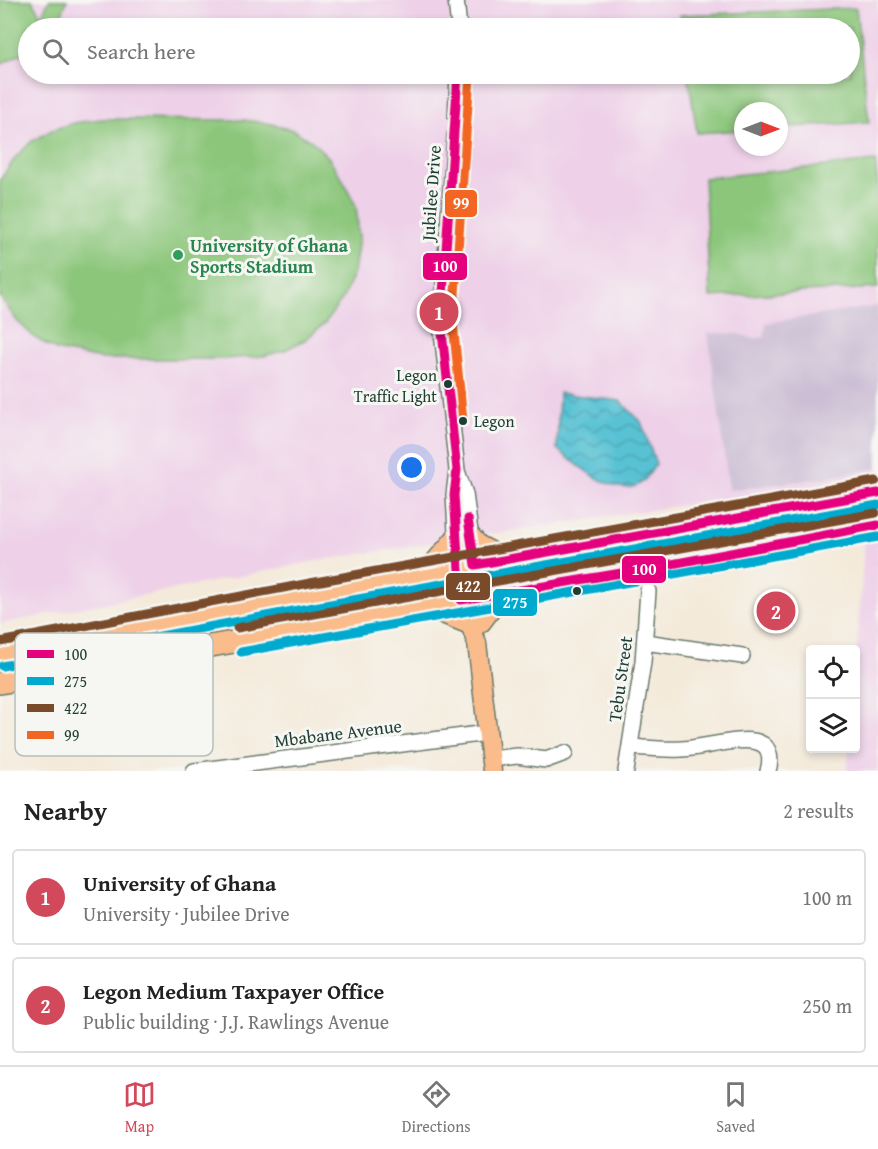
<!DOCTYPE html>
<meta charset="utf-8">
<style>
body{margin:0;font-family:"Gentium Book Plus",serif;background:#f6f6f6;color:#222}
.controls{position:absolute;right:18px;bottom:18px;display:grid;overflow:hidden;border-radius:6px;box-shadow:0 3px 9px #0003}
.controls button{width:54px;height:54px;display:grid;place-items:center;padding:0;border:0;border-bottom:2px solid #e0e0e0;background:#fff;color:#222;font:30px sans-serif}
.compass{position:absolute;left:734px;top:102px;width:54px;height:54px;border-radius:50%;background:#fff;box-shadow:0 3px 9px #0003;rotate:90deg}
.you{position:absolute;left:412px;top:468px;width:21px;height:21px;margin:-15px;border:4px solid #fff;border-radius:50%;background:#1a73e8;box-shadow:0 0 0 9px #1a73e833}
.badge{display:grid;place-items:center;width:39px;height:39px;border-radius:50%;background:#d1495b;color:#fff;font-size:20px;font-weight:700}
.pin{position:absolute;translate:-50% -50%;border:3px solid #fff;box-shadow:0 2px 6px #0006}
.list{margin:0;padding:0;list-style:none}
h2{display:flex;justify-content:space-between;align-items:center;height:78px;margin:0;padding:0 24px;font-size:26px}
h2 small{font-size:20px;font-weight:400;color:#767676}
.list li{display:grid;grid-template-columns:39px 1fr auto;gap:18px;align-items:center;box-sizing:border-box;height:96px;margin:0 12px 12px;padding:0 12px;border:2px solid #e0e0e0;border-radius:6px}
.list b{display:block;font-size:22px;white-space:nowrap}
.list p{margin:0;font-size:20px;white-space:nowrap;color:#767676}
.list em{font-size:20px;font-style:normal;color:#767676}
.icon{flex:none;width:33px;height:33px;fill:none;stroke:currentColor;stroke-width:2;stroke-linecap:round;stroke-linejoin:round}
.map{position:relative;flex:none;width:878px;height:771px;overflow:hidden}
.search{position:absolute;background:#fff;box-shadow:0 3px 9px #0003;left:18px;right:18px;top:18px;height:66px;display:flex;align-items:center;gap:15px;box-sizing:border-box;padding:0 21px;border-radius:33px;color:#767676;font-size:22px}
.sheet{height:294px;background:#fff}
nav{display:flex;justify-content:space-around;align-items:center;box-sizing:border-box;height:84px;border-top:2px solid #e0e0e0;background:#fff;font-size:16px;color:#767676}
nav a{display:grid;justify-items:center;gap:3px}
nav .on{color:#d1495b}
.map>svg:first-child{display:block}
.built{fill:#eed0e8;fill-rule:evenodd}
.industrial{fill:#ccbed4}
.pitch{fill:#8bc67a;stroke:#558257;stroke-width:1.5}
.water{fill:url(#water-waves);stroke:#3c8084;stroke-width:1.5}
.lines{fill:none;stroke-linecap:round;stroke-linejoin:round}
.minor-casing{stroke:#6a7a6e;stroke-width:18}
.major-casing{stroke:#6a7a6e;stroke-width:21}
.highway-casing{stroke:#6a7a6e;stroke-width:24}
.minor{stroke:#fff;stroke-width:15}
.major{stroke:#f9bc8a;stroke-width:18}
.highway{stroke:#f9bc8a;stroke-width:21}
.bus-1-casing{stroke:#f6f6f2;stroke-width:14}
.bus-2-casing{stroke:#f6f6f2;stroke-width:14}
.bus-3-casing{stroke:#f6f6f2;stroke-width:14}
.bus-4-casing{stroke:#f6f6f2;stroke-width:14}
.bus-1{stroke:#e5007d;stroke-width:9}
.bus-2{stroke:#00a9ce;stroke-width:9}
.bus-3{stroke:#7a4b2a;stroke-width:9}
.bus-4{stroke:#f26522;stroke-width:9}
.leisure-dot{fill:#2e9e5b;stroke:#f6f6f2;stroke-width:2}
.bus-dot{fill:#1f3d34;stroke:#f6f6f2;stroke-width:2}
.labels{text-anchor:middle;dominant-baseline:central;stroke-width:6;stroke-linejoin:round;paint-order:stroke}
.bus-label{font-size:16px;fill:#1f3d34;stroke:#f6f6f2;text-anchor:end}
.street-label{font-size:18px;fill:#1f3d34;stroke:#f6f6f2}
.leisure-label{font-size:18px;font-weight:bold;fill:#27864d;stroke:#f6f6f2;text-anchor:start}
.key{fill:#f6f6f2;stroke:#b6beb9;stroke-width:1.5}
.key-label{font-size:16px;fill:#1f3d34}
.line-badge{stroke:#f6f6f2;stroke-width:2}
.badge-label{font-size:16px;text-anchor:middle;font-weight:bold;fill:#fff}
</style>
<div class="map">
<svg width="878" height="771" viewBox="0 0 878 771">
<defs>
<pattern id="water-waves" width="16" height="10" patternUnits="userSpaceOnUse" patternTransform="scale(1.5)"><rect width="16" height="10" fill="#58c2d4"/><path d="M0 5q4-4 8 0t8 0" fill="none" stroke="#489fad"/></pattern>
</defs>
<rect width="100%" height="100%" fill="#f6f6f2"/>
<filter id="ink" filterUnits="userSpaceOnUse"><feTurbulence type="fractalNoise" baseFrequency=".0167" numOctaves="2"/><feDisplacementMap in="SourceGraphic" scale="12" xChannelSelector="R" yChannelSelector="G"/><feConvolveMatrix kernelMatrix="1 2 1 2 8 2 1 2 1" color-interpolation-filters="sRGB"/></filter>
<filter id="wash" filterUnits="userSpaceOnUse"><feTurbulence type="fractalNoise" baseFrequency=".008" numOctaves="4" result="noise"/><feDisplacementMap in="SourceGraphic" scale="24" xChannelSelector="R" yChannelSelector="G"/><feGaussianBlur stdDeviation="1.35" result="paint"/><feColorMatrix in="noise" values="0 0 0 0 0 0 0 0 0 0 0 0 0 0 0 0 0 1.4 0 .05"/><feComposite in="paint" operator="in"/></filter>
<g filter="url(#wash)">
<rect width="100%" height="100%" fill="#f4eada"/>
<path class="built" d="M 0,0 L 878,0 L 878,771 L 847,771 L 849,749 L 856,748 L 856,658 L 869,477 L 321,560 L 0,624 ZM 28,28 L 850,28 L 850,74 L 28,74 ZM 743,111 L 779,111 L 779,147 L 743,147 Z"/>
<path class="industrial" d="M 878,306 L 878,468 L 824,478 L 729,490 L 708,333 L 739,334 L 754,339 L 764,337 L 766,323 Z"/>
<path class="pitch" d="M 0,0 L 32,0 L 41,16 L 49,0 L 67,0 L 62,14 L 52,28 L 28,28 L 28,50 L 0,65 Z
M 856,8 L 869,122 L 779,128 L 779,111 L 743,111 L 743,130 L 697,133 L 688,74 L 850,74 L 850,28 L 682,28 L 680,15 Z
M 101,119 L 244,120 L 272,124 L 293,130 L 313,142 L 329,158 L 343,180 L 356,206 L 359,238 L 354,272 L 343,298 L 325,323 L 306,339 L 285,350 L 264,356 L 222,359 L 100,359 L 56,350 L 35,338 L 17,321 L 0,297 L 0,180 L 16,157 L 32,141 L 52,130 L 74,123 Z
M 875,161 L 878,186 L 878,288 L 710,297 L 704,178 Z"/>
<path class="water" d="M 559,393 L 620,401 L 641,422 L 656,464 C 651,470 647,479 641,483 C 618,501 575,463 557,449 Z"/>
</g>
<g filter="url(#ink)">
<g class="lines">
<defs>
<path id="minor" d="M 456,0 L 459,28
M 456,117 L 458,74
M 455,135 L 441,323 L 457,470 L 454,495 L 458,569
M 457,471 L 465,494 L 472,547
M 645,642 L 742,656
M 630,747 C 647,748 664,750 681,749 C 701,749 743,735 760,743 C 771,747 771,762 768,771
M 491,759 L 517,756 L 546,760 L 565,753
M 194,771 L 487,733
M 626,771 L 643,662 L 648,591"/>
<path id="major" d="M 475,565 L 480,611
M 458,569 L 461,600 L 477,643 L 492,771"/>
<path id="highway" d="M 470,537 L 478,546 L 505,560
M 425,575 L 456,539
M 429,607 L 469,623
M 480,622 L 502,593
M 0,654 L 312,595 L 878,493
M 0,683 L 381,616 L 461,600 L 645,569 L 878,525"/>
</defs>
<use href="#minor" class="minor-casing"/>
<use href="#major" class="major-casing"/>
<use href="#highway" class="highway-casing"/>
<use href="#minor" class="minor"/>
<use href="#major" class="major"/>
<use href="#highway" class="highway"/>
<defs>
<path id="bus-1" d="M 458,74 L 441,323 L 457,470 L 454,495 L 461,600 L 645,569 L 878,525
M 468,519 L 475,565 L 878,493"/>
<path id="bus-2" d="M 241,652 L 878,537
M 2,666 L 314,607 L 878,505"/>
<path id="bus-3" d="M 237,628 L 876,513
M 0,642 L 310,583 L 876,481"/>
<path id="bus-4" d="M 463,421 L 453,323 L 470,75"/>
</defs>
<use href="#bus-1" class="bus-1-casing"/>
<use href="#bus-2" class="bus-2-casing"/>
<use href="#bus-3" class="bus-3-casing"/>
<use href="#bus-4" class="bus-4-casing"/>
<use href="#bus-1" class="bus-1"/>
<use href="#bus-2" class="bus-2"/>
<use href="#bus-3" class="bus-3"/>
<use href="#bus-4" class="bus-4"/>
</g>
</g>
<circle class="leisure-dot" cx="178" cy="255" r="6"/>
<g class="bus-dot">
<circle cx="448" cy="384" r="5"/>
<circle cx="463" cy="421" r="5"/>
<circle cx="577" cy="591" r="5"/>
</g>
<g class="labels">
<g class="bus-label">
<text x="437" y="375">Legon<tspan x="437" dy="21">Traffic Light</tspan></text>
<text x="474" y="421" text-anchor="start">Legon</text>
</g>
<g class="street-label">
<text transform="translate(431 193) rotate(-86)">Jubilee Drive</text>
<text transform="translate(620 679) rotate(-82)">Tebu Street</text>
<text transform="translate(338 733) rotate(-7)">Mbabane Avenue</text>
</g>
<g class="leisure-label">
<text x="190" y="245">University of Ghana<tspan x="190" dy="21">Sports Stadium</tspan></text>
</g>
</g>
<rect x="15" y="633" width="198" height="123" rx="9" class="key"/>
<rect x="27" y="650" width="27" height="8" fill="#e5007d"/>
<rect x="27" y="677" width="27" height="8" fill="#00a9ce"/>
<rect x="27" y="704" width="27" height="8" fill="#7a4b2a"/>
<rect x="27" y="731" width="27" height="8" fill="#f26522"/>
<g class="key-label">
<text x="64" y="660">100</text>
<text x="64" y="687">275</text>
<text x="64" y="714">422</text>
<text x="64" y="741">99</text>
</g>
<g class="line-badge">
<rect x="444" y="189" width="34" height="29" rx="6" fill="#f26522"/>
<rect x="422" y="252" width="46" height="29" rx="6" fill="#e5007d"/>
<rect x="621" y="555" width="46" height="29" rx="6" fill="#e5007d"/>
<rect x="445" y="572" width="46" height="29" rx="6" fill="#7a4b2a"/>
<rect x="492" y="588" width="46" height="29" rx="6" fill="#00a9ce"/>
</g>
<g class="badge-label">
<text x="461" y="209">99</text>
<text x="445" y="272">100</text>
<text x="644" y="575">100</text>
<text x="468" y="592">422</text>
<text x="515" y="608">275</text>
</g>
</svg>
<div class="controls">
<button><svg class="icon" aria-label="locate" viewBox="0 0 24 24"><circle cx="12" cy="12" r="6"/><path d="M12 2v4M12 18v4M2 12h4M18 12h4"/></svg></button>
<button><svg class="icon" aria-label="layers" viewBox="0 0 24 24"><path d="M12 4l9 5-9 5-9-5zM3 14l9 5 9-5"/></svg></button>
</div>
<svg class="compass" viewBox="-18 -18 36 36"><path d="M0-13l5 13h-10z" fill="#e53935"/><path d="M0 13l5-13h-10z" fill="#767676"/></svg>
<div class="you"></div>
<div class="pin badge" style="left:439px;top:312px">1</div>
<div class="pin badge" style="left:776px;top:611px">2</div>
<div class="search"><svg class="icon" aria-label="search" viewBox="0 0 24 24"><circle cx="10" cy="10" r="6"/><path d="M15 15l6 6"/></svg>Search here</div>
</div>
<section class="sheet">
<h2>Nearby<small>2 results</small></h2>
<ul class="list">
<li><span class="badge">1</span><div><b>University of Ghana</b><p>University · Jubilee Drive</p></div><em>100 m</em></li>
<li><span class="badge">2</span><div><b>Legon Medium Taxpayer Office</b><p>Public building · J.J. Rawlings Avenue</p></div><em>250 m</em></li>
</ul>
</section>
<nav>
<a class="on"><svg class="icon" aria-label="map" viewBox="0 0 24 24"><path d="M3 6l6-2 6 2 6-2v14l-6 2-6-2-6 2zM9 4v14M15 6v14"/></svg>Map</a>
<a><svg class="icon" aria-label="directions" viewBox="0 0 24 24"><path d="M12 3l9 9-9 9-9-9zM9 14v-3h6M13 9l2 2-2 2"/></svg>Directions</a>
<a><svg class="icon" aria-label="saved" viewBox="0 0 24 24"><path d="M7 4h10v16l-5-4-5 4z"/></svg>Saved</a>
</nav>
